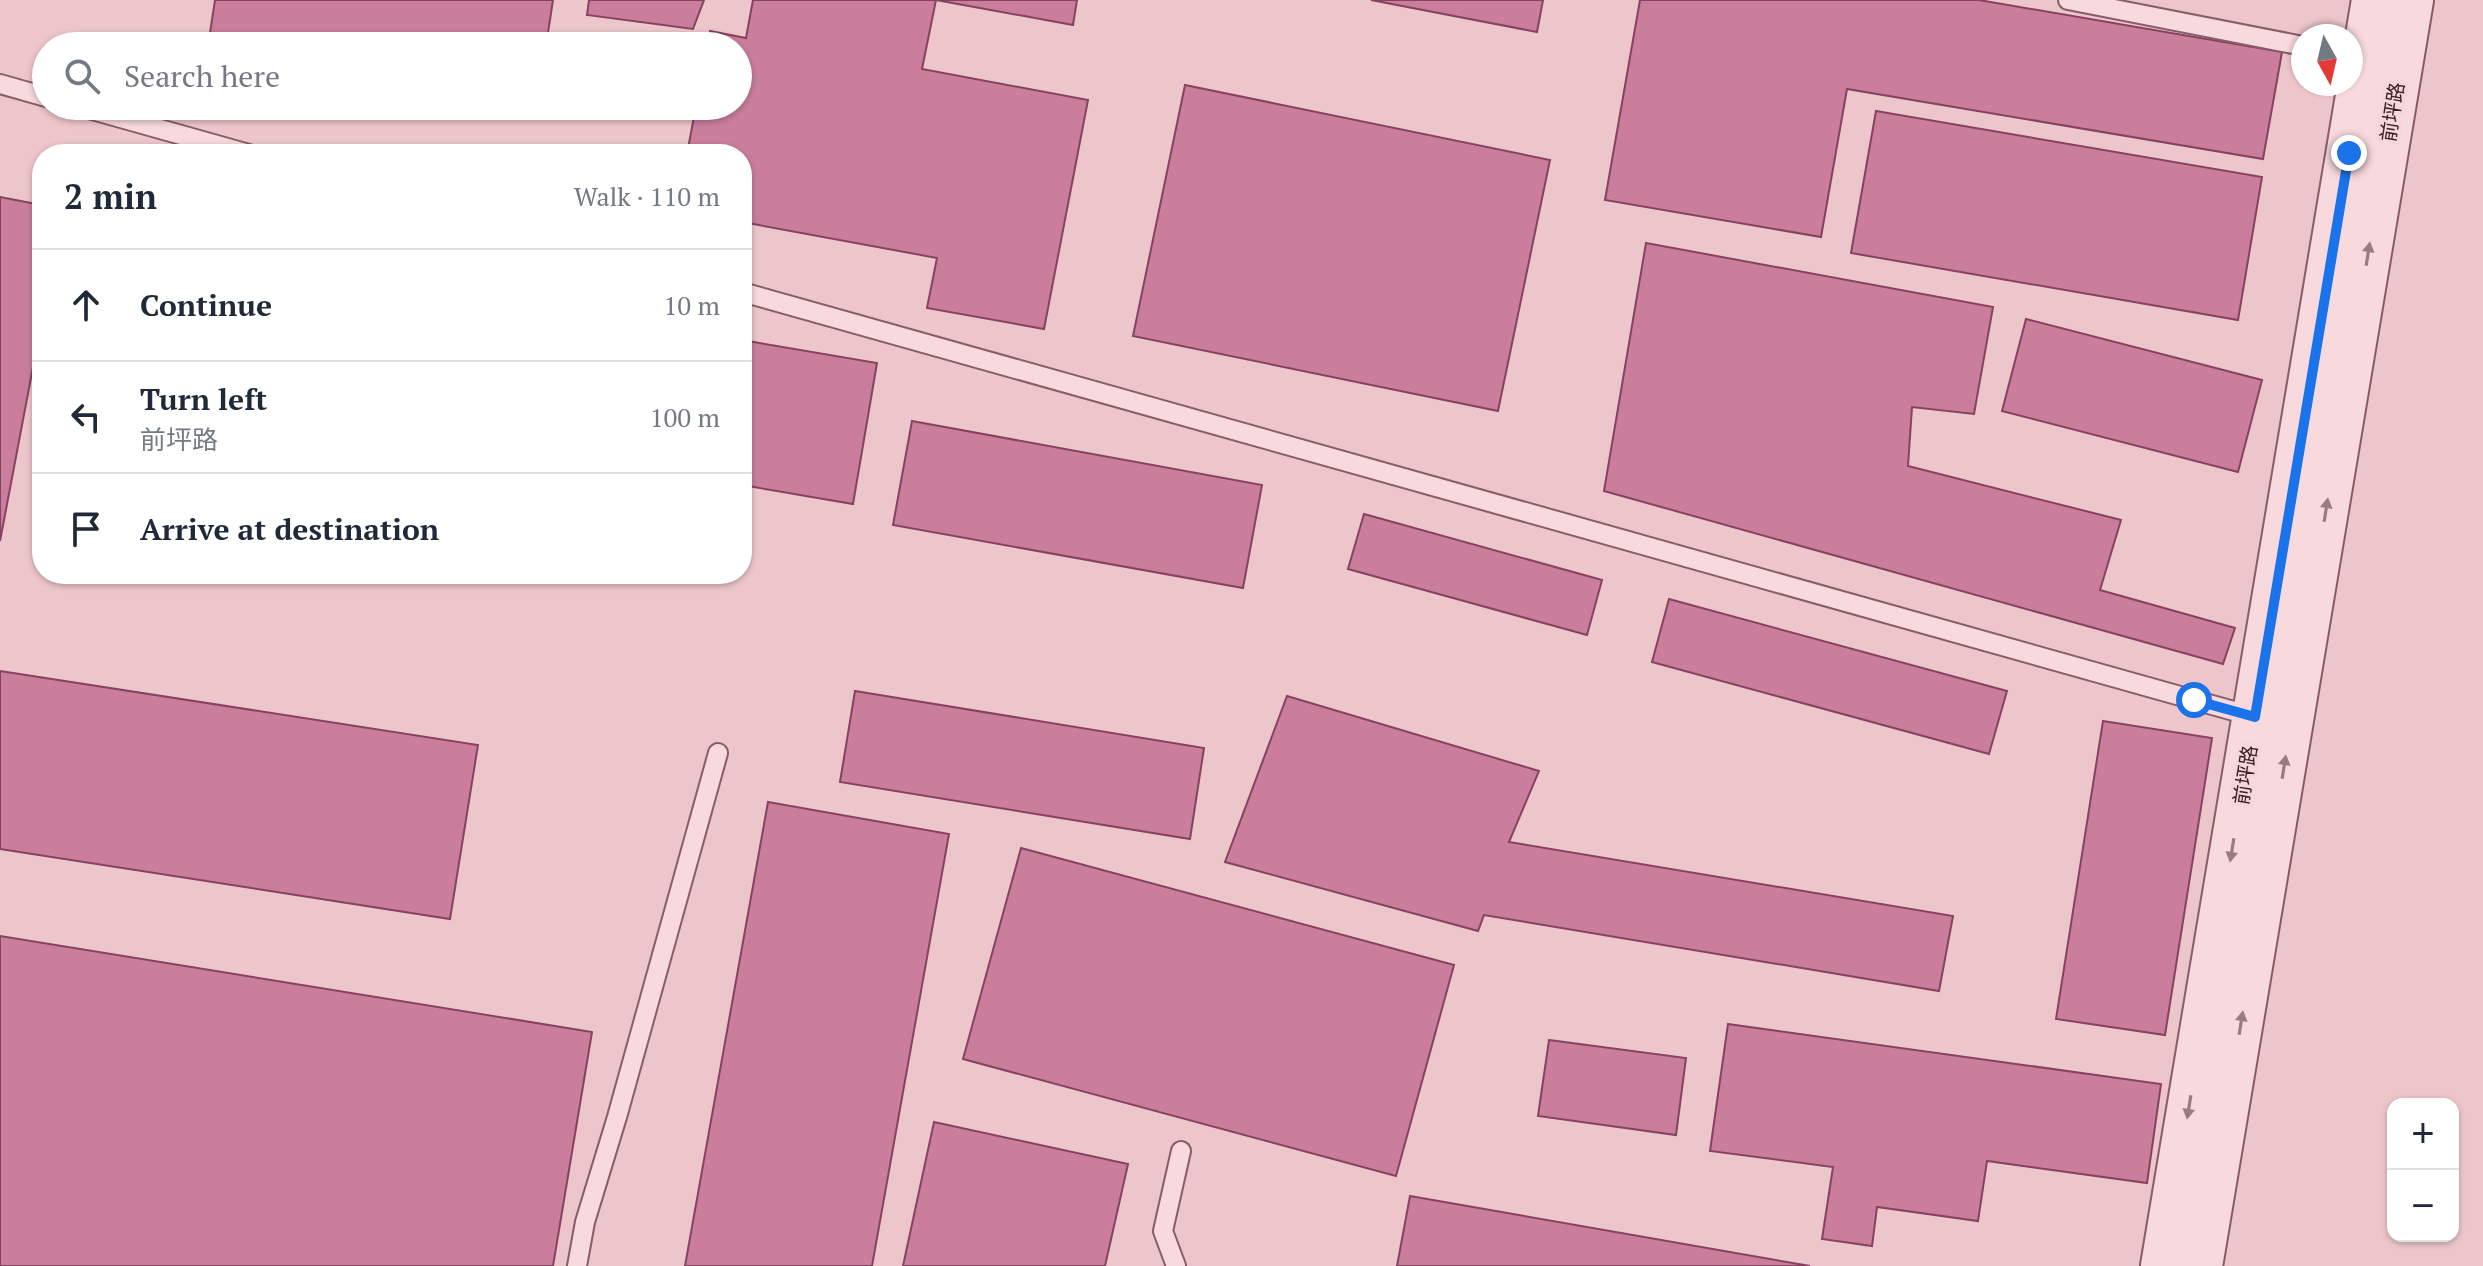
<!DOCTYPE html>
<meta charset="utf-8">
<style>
body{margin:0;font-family:"PT Serif","Noto Sans SC",serif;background:#f6f6f7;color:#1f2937}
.controls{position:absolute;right:24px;bottom:24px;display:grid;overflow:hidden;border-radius:16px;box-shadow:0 2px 6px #0004}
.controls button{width:72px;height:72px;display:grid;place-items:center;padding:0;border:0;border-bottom:2px solid #e0e1e3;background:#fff;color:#1f2937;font:40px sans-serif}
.compass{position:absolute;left:2291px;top:24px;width:72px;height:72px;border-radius:50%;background:#fff;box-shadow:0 2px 6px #0004;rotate:172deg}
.stop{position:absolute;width:24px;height:24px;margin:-18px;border:6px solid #1a73e8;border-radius:50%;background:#fff}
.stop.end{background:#1a73e8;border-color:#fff;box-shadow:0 2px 8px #0008}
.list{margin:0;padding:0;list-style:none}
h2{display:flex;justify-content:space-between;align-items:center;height:104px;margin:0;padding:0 32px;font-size:34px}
h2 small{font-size:26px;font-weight:400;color:#747a83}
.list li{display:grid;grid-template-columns:52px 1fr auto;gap:24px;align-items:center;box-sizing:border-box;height:112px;padding:0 32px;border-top:2px solid #e0e1e3}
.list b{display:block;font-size:30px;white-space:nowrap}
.list p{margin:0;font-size:26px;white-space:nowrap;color:#747a83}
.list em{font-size:26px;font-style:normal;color:#747a83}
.icon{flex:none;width:44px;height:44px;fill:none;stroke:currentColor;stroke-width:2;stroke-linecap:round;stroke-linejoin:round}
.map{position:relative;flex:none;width:2483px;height:1266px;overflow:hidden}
.search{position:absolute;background:#fff;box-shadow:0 2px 6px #0004;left:32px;top:32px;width:720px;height:88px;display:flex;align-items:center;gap:20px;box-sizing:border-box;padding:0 28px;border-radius:44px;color:#747a83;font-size:30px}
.panel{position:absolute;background:#fff;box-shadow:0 2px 6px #0004;left:32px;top:144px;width:720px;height:440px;border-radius:32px}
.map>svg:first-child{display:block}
.building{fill:#ca7e9c;stroke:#86435f;stroke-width:2}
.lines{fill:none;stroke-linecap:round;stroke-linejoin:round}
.service-casing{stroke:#885c69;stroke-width:22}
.tertiary-casing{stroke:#885c69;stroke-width:48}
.service{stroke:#f8d9dd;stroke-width:18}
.tertiary{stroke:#f8d9dd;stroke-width:44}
.oneway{fill:#987c82}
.route{stroke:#1a73e8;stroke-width:10}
.labels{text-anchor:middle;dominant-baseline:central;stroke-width:8;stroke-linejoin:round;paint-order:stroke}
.street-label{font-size:20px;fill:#392028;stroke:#f5d6d9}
</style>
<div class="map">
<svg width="2483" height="1266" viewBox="0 0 2483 1266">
<rect width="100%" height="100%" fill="#edc6cb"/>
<path class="building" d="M 215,0 L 553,0 L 546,46 L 208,46 Z
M 589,0 L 704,0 L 693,29 L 587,15 Z
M 753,0 L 1077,0 L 1073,25 L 936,0 L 922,69 L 1088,100 L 1044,329 L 927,308 L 937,258 L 742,222 L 742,154 L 687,154 L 696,106 L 738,106 L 738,46 L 707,46 L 710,31 L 746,38 Z
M 1371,0 L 1543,0 L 1537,32 Z
M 1640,0 L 1979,0 L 2282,52 L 2263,159 L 1847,89 L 1821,237 L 1605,200 Z
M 1185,85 L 1550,160 L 1498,411 L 1133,336 Z
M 1876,111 L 2262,177 L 2238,320 L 1851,253 Z
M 0,197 L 42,205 L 42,320 L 0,541 Z
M 1646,243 L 1993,307 L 1974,414 L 1912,407 L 1908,466 L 2121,520 L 2100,590 L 2235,628 L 2223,664 L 1604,491 Z
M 2026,319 L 2262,380 L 2238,472 L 2002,411 Z
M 742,340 L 877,363 L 853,504 L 742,485 Z
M 912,421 L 1262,485 L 1243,588 L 893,525 Z
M 1364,514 L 1602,580 L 1587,635 L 1348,569 Z
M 1669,599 L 2007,691 L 1989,754 L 1652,662 Z
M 0,671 L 478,745 L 450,919 L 0,849 Z
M 855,691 L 1204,748 L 1190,839 L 840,782 Z
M 1287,696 L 1539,771 L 1509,842 L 1953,916 L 1939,991 L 1484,915 L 1478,931 L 1225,862 Z
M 2103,721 L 2212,738 L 2165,1035 L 2056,1019 Z
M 768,802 L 949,834 L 872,1266 L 685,1266 Z
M 1021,848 L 1454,965 L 1396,1176 L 963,1059 Z
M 0,936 L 592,1032 L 553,1266 L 0,1266 Z
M 1728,1024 L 2161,1084 L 2147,1183 L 1987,1161 L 1978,1221 L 1877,1207 L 1872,1246 L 1822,1239 L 1833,1167 L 1710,1151 Z
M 1549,1040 L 1686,1058 L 1676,1135 L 1538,1116 Z
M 934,1122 L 1128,1164 L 1105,1266 L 903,1266 Z
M 1410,1196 L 1810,1266 L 1397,1266 Z"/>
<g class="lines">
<defs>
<path id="service" d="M 2068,0 L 2303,46
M 0,84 L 46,97
M 78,106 L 249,154
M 742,292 L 2255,717
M 577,1266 L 585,1222 L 617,1117 L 718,753
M 1176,1266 L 1163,1231 L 1181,1151"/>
<path id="tertiary" d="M 2163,1266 L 2374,0
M 2200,1266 L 2411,0"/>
</defs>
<use href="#service" class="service-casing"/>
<use href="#tertiary" class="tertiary-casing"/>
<use href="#service" class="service"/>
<use href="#tertiary" class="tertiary"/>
</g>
<defs><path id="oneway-solid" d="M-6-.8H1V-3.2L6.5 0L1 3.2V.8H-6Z" transform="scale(2)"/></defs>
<g class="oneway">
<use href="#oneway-solid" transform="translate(2368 254) rotate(-81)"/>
<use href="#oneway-solid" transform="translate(2326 510) rotate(-81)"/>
<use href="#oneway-solid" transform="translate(2284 767) rotate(-81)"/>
<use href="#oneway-solid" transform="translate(2232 850) rotate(99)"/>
<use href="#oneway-solid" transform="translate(2241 1023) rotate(-81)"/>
<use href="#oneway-solid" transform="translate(2189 1107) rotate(99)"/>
</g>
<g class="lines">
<path class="route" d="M 2194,700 L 2255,717 L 2349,153"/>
</g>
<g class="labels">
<g class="street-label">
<text transform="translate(2392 112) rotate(-81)">前坪路</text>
<text transform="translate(2245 775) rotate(-81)">前坪路</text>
</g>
</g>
</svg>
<div class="controls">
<button>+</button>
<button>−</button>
</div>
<svg class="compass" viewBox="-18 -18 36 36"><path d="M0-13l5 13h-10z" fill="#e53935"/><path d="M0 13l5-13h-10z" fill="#747a83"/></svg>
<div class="stop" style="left:2194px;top:700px"></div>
<div class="stop end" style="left:2349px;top:153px"></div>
<div class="search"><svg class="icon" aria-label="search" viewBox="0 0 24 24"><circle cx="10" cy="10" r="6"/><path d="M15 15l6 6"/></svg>Search here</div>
<section class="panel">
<h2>2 min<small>Walk · 110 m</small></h2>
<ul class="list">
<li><svg class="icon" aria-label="ahead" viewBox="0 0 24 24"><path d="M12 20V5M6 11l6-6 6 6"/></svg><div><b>Continue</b></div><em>10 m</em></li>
<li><svg class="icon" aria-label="left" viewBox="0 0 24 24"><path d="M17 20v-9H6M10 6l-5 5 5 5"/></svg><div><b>Turn left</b><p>前坪路</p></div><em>100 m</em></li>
<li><svg class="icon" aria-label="arrive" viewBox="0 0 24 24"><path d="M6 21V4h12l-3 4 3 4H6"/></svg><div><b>Arrive at destination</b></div></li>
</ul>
</section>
</div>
